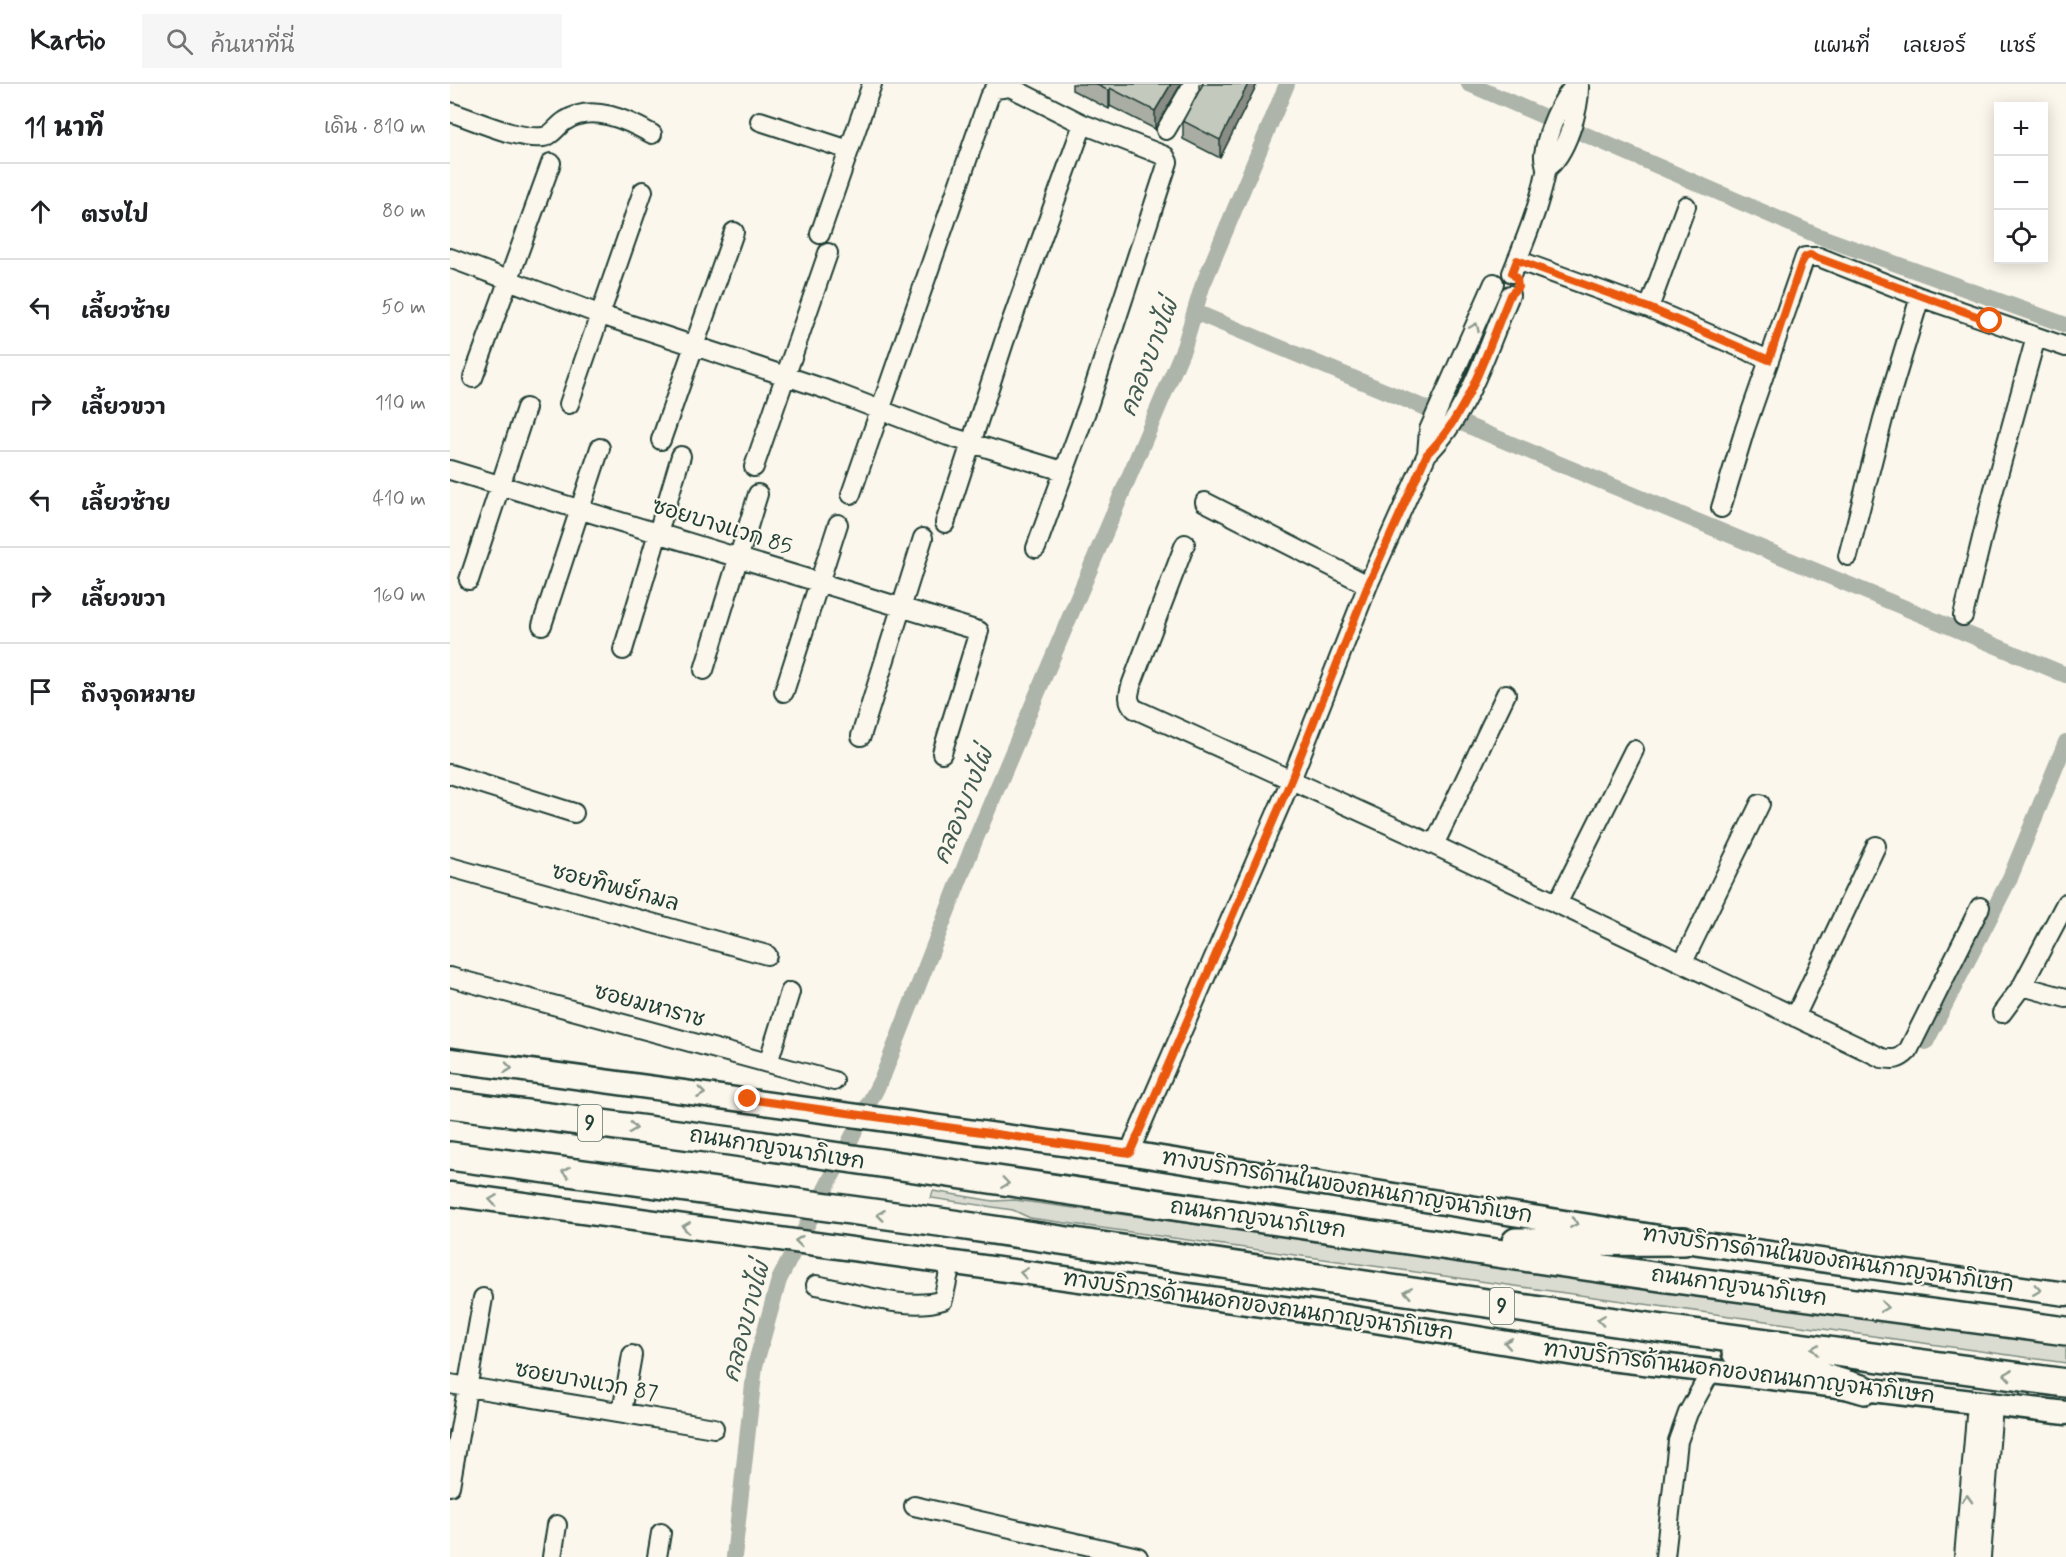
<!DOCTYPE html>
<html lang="th">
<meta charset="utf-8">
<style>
body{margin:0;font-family:Mynerve,"Playpen Sans Thai",sans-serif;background:#f6f6f6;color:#202124}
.controls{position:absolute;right:18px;top:18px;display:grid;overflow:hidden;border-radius:0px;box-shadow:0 3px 15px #0003}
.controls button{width:54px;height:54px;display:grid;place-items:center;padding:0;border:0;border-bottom:2px solid #e0e0e0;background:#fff;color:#202124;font:30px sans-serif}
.stop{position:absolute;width:18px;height:18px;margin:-14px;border:4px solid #ea580c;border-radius:50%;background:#fff}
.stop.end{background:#ea580c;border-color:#fff;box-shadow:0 2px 6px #0008}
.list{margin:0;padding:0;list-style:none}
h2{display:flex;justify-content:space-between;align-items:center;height:78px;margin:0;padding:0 24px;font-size:26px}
h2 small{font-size:20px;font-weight:400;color:#757577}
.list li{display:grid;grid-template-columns:39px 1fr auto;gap:18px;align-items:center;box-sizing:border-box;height:96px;padding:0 24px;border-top:2px solid #e0e0e0}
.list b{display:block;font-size:22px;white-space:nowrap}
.list em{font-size:20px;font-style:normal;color:#757577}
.icon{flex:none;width:33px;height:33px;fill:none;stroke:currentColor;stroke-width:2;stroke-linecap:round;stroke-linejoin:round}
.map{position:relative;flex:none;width:1616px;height:1473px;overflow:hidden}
header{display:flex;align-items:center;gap:36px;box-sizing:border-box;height:84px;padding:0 30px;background:#fff;border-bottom:2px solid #e0e0e0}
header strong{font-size:28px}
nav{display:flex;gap:33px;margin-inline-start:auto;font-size:21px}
.search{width:420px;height:54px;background:#f6f6f6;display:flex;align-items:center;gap:15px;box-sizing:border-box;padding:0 21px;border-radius:0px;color:#757577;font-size:22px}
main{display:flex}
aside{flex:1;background:#fff}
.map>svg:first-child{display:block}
.green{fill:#dbdcd1;stroke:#7d8c82;stroke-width:1.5}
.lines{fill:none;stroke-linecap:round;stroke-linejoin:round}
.canal{stroke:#adb4aa;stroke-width:16}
.minor-casing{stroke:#1f3d34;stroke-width:22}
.major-casing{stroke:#1f3d34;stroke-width:27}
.highway-casing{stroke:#1f3d34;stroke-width:32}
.minor{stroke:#fbf7ec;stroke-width:18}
.major{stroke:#fbf7ec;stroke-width:22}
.highway{stroke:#fbf7ec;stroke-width:27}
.wall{fill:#a9ada3;stroke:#1f3d34;stroke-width:1.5}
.shaded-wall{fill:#898d85;stroke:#1f3d34;stroke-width:1.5}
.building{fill:#c4c9be;stroke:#1f3d34;stroke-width:1.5}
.oneway{stroke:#8d9a90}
.route{stroke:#ea580c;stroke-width:8}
.labels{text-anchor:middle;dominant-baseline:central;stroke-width:4.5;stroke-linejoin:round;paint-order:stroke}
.shield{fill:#fbf7ec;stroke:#61756b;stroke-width:1.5}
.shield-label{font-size:21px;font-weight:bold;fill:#1f3d34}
.street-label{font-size:22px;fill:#1f3d34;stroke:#fbf7ec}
.water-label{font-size:24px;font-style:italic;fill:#425b52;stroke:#fbf7ec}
</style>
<header>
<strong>Kartio</strong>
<div class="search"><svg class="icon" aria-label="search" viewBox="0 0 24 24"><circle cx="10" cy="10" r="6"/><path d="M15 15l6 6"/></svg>ค้นหาที่นี่</div>
<nav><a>แผนที่</a><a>เลเยอร์</a><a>แชร์</a></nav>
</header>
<main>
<aside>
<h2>11 นาที<small>เดิน · 810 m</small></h2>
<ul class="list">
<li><svg class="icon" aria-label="ahead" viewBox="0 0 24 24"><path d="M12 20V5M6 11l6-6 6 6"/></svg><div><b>ตรงไป</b></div><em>80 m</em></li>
<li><svg class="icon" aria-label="left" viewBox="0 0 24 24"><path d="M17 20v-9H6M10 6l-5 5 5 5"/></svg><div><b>เลี้ยวซ้าย</b></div><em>50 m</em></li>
<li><svg class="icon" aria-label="right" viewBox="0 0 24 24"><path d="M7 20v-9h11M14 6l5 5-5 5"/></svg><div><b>เลี้ยวขวา</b></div><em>110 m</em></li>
<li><svg class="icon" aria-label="left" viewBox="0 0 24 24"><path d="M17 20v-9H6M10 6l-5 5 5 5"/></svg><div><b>เลี้ยวซ้าย</b></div><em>410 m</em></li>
<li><svg class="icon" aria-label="right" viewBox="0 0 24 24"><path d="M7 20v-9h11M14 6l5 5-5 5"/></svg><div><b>เลี้ยวขวา</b></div><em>160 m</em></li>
<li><svg class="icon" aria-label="arrive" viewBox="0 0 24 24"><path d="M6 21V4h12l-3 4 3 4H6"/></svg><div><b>ถึงจุดหมาย</b></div></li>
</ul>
</aside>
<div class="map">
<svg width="1616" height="1473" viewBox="0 0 1616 1473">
<rect width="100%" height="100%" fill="#fbf7ec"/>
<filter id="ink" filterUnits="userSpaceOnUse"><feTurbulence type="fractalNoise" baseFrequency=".0167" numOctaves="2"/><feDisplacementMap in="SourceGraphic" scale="12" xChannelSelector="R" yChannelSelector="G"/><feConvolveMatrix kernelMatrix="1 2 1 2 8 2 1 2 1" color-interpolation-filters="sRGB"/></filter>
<g filter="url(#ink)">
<path class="green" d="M 483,1107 L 543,1117 L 565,1116 L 1616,1258 L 1616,1279 L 580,1134 L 563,1126 L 481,1114 Z"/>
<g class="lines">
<path class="canal" d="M 1019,0 L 1366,151 L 1616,241
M 745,228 L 1616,591
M 1476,958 L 1560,794 L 1616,658
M 284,1473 L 305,1282 L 329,1196 L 433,992 L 524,759 L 734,263 L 752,203 L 837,0"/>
<defs>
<path id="minor" d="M 0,28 C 25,36 67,56 93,53 C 102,52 108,41 115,37 C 142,19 177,36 202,50
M 310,37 L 399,66
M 716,46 L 743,0
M 1096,85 C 1116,71 1130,24 1129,0
M 370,150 L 422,0
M 0,174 L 154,232 L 381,307 L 498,352 L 613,387
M 1067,176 L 1199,224 L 1319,276
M 1062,189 C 1075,157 1089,123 1096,88 C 1097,82 1093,76 1094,70 C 1098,47 1110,15 1127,0
M 1199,224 L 1236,122
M 23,294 L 101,79
M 119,320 L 193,107
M 211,356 L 284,148
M 977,370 L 979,346 L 1044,199
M 304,383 L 378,169
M 0,386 L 529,547 L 492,669
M 401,410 L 539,13 L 545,5 L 560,3 L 633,40 L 715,72 L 718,78 L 638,322 L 586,464
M 755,418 L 918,501
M 1271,424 L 1295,345 L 1355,173 L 1369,173 L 1470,213 L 1616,263
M 495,439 L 554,258 L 633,40
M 735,460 L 682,599 C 679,609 676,617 685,625 L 984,761 L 1432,974 C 1444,976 1449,976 1458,967 L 1530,823
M 1398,472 L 1433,335 L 1470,213
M 19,496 L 76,324
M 1513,532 L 1543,409 L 1586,253
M 92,541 L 150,364
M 173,566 L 231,372
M 254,586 L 308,410
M 334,608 L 388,440
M 411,652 L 473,454
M 0,690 L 124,729
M 984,761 L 1056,610
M 0,783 L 317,871
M 1616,819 L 1572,902 L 1616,914
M 1107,820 L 1184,666
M 1233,878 L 1310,720
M 0,893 L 384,997
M 1552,929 L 1572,902
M 1345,933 L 1426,762
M 318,979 L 340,908
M 679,1069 L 841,696 L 918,501 L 977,370 C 1019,329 1037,264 1060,211
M 366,1201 C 404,1208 457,1228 493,1216 L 501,1179
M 0,1300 L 264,1344
M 172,1328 L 182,1271
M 0,1402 L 33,1214
M 464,1422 L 688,1473
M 102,1473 L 107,1441
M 207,1473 L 211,1449
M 1215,1473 L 1228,1357 L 1238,1329 L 1260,1289
M 1514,1473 L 1527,1320
M 1531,1473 L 1543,1322"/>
<path id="major" d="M 0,976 L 679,1069 L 1234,1157 L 1616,1210
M 0,1110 L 900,1233 L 1143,1273 L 1616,1329"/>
<path id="highway" d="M 0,1020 L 280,1057 L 1217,1194 L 1616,1247
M 0,1072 L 489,1138 L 1199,1243 L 1616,1299
M 1066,1158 L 1234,1157
M 1286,1268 L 1415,1306"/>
</defs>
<use href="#minor" class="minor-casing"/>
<use href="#major" class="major-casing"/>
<use href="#highway" class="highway-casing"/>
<use href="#minor" class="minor"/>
<use href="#major" class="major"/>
<use href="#highway" class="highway"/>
</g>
<path class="wall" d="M 622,0 L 731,0 L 705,45 L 660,22 L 659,25 L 622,6 Z
M 749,0 L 807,0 L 770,74 L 733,55 L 733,37 L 749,6 Z"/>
<path class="shaded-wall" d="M 721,0 L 731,0 L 705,45 L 705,27 Z
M 798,0 L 807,0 L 770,74 L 770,56 Z
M 660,4 L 660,22 L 659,25 L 659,7 Z"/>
<path class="building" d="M 645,0 L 721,0 L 705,27 L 660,4 L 659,7 Z
M 753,0 L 798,0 L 770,56 L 733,37 Z"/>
<defs><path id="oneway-chevron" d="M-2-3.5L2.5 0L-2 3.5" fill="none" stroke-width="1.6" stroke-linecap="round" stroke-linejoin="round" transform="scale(1.5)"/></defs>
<g class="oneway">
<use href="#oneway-chevron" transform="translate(1025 243) rotate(-67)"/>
<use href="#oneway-chevron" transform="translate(58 984) rotate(7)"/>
<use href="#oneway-chevron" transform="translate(251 1009) rotate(7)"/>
<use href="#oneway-chevron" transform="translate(183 1044) rotate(8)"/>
<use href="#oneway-chevron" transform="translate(116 1088) rotate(-172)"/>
<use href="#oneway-chevron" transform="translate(555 1099) rotate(8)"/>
<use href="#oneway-chevron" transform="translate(43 1116) rotate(-172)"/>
<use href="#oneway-chevron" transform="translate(431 1131) rotate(-173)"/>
<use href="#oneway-chevron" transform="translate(1124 1139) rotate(9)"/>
<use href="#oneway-chevron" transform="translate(236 1143) rotate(-172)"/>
<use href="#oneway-chevron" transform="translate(349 1157) rotate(-174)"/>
<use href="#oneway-chevron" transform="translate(574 1189) rotate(-172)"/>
<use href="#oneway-chevron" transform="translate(1587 1206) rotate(8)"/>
<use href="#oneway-chevron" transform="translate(958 1208) rotate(-171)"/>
<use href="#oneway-chevron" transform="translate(1434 1223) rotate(8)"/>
<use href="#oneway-chevron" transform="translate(1151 1236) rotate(-172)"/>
<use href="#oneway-chevron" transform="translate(1058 1259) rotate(-170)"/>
<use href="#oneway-chevron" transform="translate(1365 1265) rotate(-172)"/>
<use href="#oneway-chevron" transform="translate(1558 1291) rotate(-172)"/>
<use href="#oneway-chevron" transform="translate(1517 1415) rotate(-87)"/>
</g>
</g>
<g class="lines" filter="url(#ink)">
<path class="route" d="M 298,1015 L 680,1069 L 841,696 L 918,501 L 977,370 C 1019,329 1038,264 1060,211 L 1068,203 L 1067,195 L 1062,189 L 1067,176 L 1199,224 L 1319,276 L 1351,180 L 1355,173 L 1360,171 L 1540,237"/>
</g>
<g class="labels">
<g class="shield">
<rect x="128" y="1021" width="24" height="36" rx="4.5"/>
<rect x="1040" y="1204" width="24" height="36" rx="4.5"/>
</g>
<g class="shield-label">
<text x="140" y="1039">9</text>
<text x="1052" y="1222">9</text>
</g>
<g class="street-label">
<text transform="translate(272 443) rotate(17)">ซอยบางแวก 85</text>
<text transform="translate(165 804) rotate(15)">ซอยทิพย์กมล</text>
<text transform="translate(199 922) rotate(15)">ซอยมหาราช</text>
<text transform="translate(327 1065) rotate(9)">ถนนกาญจนาภิเษก</text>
<text transform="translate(897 1103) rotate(9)">ทางบริการด้านในของถนนกาญจนาภิเษก</text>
<text transform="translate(808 1135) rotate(8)">ถนนกาญจนาภิเษก</text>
<text transform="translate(1378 1176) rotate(8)">ทางบริการด้านในของถนนกาญจนาภิเษก</text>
<text transform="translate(1289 1203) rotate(8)">ถนนกาญจนาภิเษก</text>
<text transform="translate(808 1222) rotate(8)">ทางบริการด้านนอกของถนนกาญจนาภิเษก</text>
<text transform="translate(1289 1289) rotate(7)">ทางบริการด้านนอกของถนนกาญจนาภิเษก</text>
<text transform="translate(136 1298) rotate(10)">ซอยบางแวก 87</text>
</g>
<g class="water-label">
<text transform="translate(700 274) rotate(-69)">คลองบางไผ่</text>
<text transform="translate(514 722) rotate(-68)">คลองบางไผ่</text>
<text transform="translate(297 1238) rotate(-75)">คลองบางไผ่</text>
</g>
</g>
</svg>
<div class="controls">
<button>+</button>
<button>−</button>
<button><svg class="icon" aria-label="locate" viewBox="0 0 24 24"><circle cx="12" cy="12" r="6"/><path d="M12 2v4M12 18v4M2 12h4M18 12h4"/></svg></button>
</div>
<div class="stop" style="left:1540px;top:237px"></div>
<div class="stop end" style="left:298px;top:1015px"></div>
</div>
</main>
